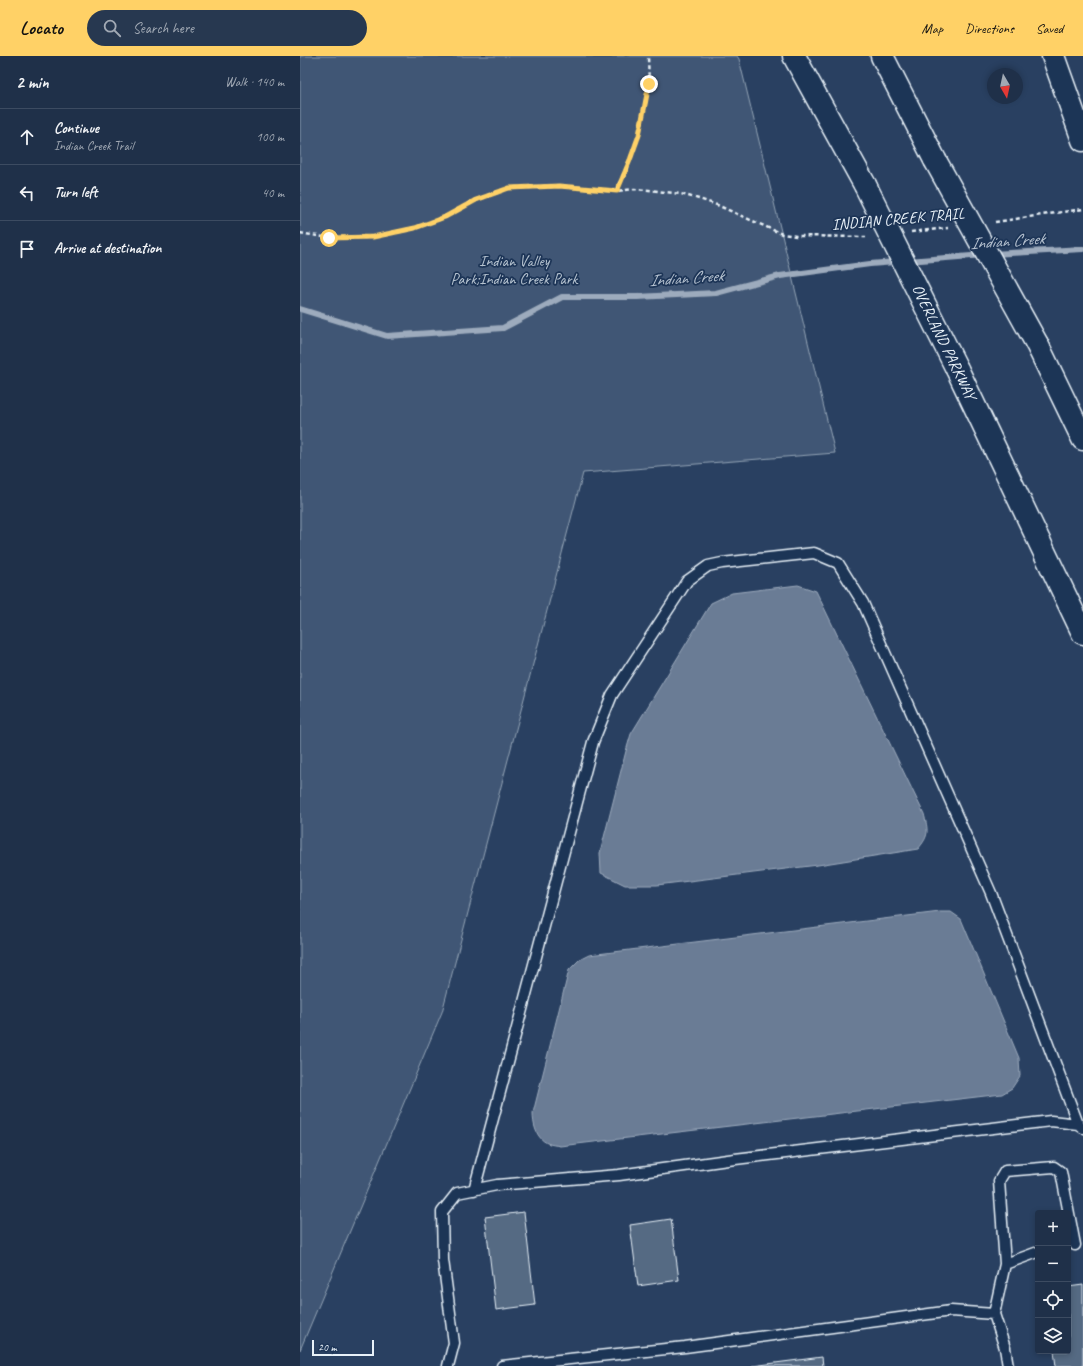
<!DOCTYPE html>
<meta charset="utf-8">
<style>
body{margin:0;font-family:Caveat,sans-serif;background:#273850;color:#f1f3f6}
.controls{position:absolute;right:12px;bottom:12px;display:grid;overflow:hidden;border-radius:4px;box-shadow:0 2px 6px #0003}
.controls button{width:36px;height:36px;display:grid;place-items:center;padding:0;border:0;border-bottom:1px solid #3c4b61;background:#1f3049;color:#f1f3f6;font:20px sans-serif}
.compass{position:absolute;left:687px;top:12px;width:36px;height:36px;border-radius:50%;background:#1f3049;box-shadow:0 2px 6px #0003;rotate:171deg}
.scale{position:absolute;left:12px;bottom:10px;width:62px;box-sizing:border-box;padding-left:4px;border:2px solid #e8f1f8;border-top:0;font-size:11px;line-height:14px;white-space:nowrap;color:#e8f1f8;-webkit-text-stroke:3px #1d3557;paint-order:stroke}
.stop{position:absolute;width:12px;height:12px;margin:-9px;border:3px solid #ffd166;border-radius:50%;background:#fff}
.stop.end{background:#ffd166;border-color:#fff;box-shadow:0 1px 4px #0008}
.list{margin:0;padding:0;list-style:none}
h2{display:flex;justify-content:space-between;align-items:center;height:52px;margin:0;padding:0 16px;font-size:17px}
h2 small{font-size:13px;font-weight:400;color:#a1a9b4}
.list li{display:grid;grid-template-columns:26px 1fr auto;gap:12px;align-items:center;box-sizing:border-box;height:56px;padding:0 16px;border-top:1px solid #3c4b61}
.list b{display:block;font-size:15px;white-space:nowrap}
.list p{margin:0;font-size:13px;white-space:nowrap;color:#a1a9b4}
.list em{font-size:13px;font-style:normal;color:#a1a9b4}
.icon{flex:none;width:22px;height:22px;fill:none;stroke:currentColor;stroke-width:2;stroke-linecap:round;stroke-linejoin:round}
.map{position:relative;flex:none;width:783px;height:1310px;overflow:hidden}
header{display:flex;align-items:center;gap:24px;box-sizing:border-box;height:56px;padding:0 20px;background:#ffd166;color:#111}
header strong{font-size:19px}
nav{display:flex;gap:22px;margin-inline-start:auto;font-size:14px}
.search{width:280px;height:36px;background:#273850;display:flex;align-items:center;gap:10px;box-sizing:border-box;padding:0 14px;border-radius:22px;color:#a1a9b4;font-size:15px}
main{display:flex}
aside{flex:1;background:#1f3049}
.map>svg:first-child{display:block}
.green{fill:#415774;stroke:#94a4b6}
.water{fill:#6b7c95;stroke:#9dabbd}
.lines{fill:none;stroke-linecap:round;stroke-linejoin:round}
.stream{stroke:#9dabbd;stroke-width:6}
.building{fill:#556a83;stroke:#e8f1f8}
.service-casing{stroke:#e8f1f8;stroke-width:13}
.motorway-casing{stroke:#e8f1f8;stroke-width:25}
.path{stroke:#e8f1f8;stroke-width:2.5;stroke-dasharray:4 3;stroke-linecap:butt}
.service{stroke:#1d3557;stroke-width:10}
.motorway{stroke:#1d3557;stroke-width:22}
.motorway-bridge-casing{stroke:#e8f1f8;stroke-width:25;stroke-linecap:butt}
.motorway-bridge{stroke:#1d3557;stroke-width:22}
.route{stroke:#ffd166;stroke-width:5}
.labels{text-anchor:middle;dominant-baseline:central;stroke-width:3.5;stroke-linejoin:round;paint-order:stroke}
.street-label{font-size:16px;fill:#e8f1f8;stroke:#1d3557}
.park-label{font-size:16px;fill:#b6c3d0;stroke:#1d3557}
.water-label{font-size:17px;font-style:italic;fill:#b6c2d0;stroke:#1d3557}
</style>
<header>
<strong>Locato</strong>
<div class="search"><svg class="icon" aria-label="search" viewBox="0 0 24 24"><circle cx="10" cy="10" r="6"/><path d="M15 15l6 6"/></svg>Search here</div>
<nav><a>Map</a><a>Directions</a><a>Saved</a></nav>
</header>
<main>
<aside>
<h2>2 min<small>Walk · 140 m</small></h2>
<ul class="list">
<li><svg class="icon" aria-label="ahead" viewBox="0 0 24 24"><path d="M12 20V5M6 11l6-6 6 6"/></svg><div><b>Continue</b><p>Indian Creek Trail</p></div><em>100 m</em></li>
<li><svg class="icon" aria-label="left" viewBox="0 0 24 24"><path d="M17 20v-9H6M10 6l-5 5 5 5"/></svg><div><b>Turn left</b></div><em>40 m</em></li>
<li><svg class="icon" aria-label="arrive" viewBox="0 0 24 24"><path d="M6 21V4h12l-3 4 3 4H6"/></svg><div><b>Arrive at destination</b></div></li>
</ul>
</aside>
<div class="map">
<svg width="783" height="1310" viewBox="0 0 783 1310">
<rect width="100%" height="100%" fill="#294061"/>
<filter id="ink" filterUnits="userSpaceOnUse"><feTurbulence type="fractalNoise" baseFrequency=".025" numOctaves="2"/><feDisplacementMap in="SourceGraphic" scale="8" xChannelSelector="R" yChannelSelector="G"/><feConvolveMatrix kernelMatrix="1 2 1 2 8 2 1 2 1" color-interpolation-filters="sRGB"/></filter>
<g filter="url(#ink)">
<path class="green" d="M 0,0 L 437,0 L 439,3 L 535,397 L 283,417 L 142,956 L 0,1294 Z"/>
<path class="water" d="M 498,529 L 516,535 L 624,758 C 628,774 630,779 618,793 L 518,809 L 357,829 L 325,829 L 301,817 L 300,797 L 326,695 L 331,678 L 411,547 L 432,537 Z
M 640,856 L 651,856 L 661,863 L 719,1002 L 720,1020 L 712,1032 L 702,1038 L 260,1090 C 256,1089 251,1089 247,1087 C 236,1082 233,1068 233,1057 L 269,914 L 279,904 L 289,899 Z"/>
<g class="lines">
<path class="stream" d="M 693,198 L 783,193
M 0,253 L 87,280 L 203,272 L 262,241 L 337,241 L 416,237 L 480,220 L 570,208 L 684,199"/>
</g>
<path class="building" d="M 224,1156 L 235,1249 L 196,1254 L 185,1161 Z
M 371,1163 L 379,1224 L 338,1230 L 330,1169 Z
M 783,1229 L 783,1310 L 756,1310 L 754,1295 L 768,1295 L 768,1231 Z
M 522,1301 L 523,1310 L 452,1310 Z"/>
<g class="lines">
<defs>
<path id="service" d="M 174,1134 L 293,686 L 312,639 L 387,525 L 408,510 L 422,507 L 514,497 L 538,507 L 563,547 L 691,837 L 778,1068
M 705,1208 L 699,1125 L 705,1115 L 754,1111 L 761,1116 L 775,1189
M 694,1258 L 705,1292 L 708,1310
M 148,1310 L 154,1287 L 143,1204 L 142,1156 L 157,1137 L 197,1129 L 319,1119 L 435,1103 L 751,1065 L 778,1068 L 783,1072
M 202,1310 L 385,1291 L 651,1255 L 694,1258 L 705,1208 L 738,1196"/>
<path id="motorway" d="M 494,0 L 565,129
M 582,0 L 635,104
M 753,0 L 783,84
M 737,288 L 783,383
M 657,313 L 783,577"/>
</defs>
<use href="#service" class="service-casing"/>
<use href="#motorway" class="motorway-casing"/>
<path class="path" d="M 317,134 L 330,104 L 339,79 L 349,28 L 348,0
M 695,166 L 783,153
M 611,176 L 648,172
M 0,177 L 29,182 L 73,181 L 115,172 L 145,161 L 176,144 L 209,132 L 259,130 L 317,135 L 334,133 L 349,134 L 381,138 L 399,143 L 417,149 L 482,178 L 496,180 L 566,181"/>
<use href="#service" class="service"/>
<use href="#motorway" class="motorway"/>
<defs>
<path id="motorway-bridge" d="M 635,104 L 737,288
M 565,129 L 657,313"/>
</defs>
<use href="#motorway-bridge" class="motorway-bridge-casing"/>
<use href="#motorway-bridge" class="motorway-bridge"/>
</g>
</g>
<g class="lines" filter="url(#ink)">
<path class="route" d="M 29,182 L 73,181 L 115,172 L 145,161 L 176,144 L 209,132 L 259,130 L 317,135 L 330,104 L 339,79 L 349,28"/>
</g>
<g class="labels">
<g class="street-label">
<text transform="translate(598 163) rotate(-5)">INDIAN CREEK TRAIL</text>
<text transform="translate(644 286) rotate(64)">OVERLAND PARKWAY</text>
</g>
<g class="park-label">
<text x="214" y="205">Indian Valley<tspan x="214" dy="18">Park;Indian Creek Park</tspan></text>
</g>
<g class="water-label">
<text transform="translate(707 185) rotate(-4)">Indian Creek</text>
<text transform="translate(386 222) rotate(-4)">Indian Creek</text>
</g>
</g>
</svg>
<div class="controls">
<button>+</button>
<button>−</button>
<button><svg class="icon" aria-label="locate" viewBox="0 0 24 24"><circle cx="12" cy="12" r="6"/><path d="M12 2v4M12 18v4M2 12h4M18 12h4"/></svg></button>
<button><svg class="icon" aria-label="layers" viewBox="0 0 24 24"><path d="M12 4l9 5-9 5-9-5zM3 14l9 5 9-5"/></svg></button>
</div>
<svg class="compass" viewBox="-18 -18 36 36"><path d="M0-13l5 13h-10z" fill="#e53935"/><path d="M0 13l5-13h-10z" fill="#a1a9b4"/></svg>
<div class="scale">20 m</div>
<div class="stop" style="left:29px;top:182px"></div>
<div class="stop end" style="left:349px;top:28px"></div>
</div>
</main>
